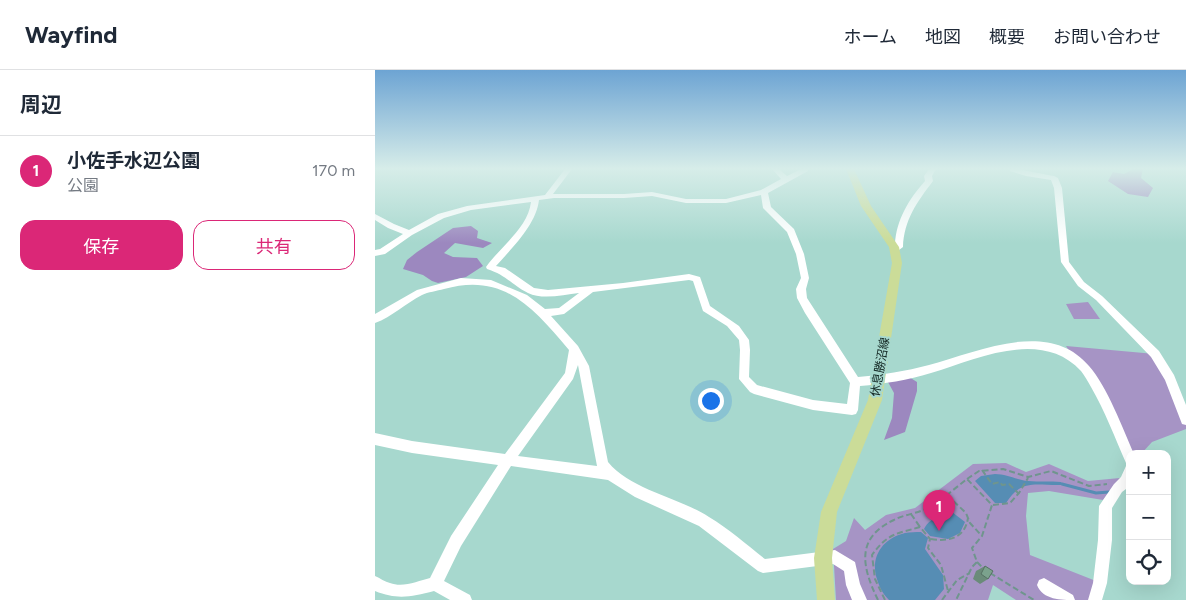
<!DOCTYPE html>
<html lang="ja">
<meta charset="utf-8">
<style>
body{margin:0;font-family:Figtree,"Noto Sans JP",sans-serif;background:#f2f2f3;color:#1f2937}
.controls{position:absolute;right:15px;bottom:15px;display:grid;overflow:hidden;border-radius:10px;box-shadow:0 5px 20px #0002}
.controls button{width:45px;height:45px;display:grid;place-items:center;padding:0;border:0;border-bottom:1px solid #e0e1e3;background:#fff;color:#1f2937;font:25px sans-serif}
.you{position:absolute;left:335px;top:330px;width:18px;height:18px;margin:-12px;border:4px solid #fff;border-radius:50%;background:#1a73e8;box-shadow:0 0 0 8px #1a73e833}
.badge{display:grid;place-items:center;width:32px;height:32px;border-radius:50%;background:#db2777;color:#fff;font-size:16px;font-weight:700}
.pin{position:absolute;translate:-50% -41px;filter:drop-shadow(0 1px 2px #0008)}
.pin::after{content:'';position:absolute;top:26px;width:18px;height:15px;background:inherit;clip-path:polygon(0 0,100% 0,50% 100%)}
.list{margin:0;padding:0;list-style:none}
h2{display:flex;justify-content:space-between;align-items:center;height:65px;margin:0;padding:0 20px;font-size:21px}
h2 small{font-size:16px;font-weight:400;color:#747a83}
.list li{display:grid;grid-template-columns:32px 1fr auto;gap:15px;align-items:center;box-sizing:border-box;height:70px;padding:0 20px;border-top:1px solid #e0e1e3}
.list b{display:block;font-size:19px;white-space:nowrap}
.list p{margin:0;font-size:16px;white-space:nowrap;color:#747a83}
.list em{font-size:16px;font-style:normal;color:#747a83}
.actions{display:flex;gap:10px;padding:15px 20px}
.actions a{flex:1;padding:11px 0;border:1px solid #db2777;border-radius:15px;text-align:center;font-size:18px;color:#db2777}
.actions .main{background:#db2777;color:#fff}
.icon{flex:none;width:28px;height:28px;fill:none;stroke:currentColor;stroke-width:2;stroke-linecap:round;stroke-linejoin:round}
.map{position:relative;flex:none;width:811px;height:530px;overflow:hidden}
header{display:flex;align-items:center;gap:30px;box-sizing:border-box;height:70px;padding:0 25px;background:#fff;border-bottom:1px solid #e0e1e3}
header strong{font-size:24px}
nav{display:flex;gap:28px;margin-inline-start:auto;font-size:18px}
main{display:flex}
aside{flex:1;background:#fff}
.map>svg:first-child{display:block}
.green{fill:#a694c5}
.forest{fill:#9c88bf}
.water{fill:#568db4}
.lines{fill:none;stroke-linecap:round;stroke-linejoin:round}
.stream{stroke:#568db4;stroke-width:3}
.path{stroke:#6f958d;stroke-width:2;stroke-dasharray:6 3;stroke-linecap:butt}
.minor{fill:#fff;fill-rule:evenodd}
.major{fill:#cbdc98;fill-rule:evenodd}
.wall{fill:#6a8b79}
.building{fill:#7ba28d;stroke:#567163}
.labels{text-anchor:middle;dominant-baseline:central;stroke-width:4;stroke-linejoin:round;paint-order:stroke}
.street-label{font-size:12px;fill:#142824;stroke:#a7d8ce}
</style>
<header>
<strong>Wayfind</strong>
<nav><a>ホーム</a><a>地図</a><a>概要</a><a>お問い合わせ</a></nav>
</header>
<main>
<aside>
<h2>周辺<small></small></h2>
<ul class="list">
<li><span class="badge">1</span><div><b>小佐手水辺公園</b><p>公園</p></div><em>170 m</em></li>
</ul>
<div class="actions"><a class="main">保存</a><a>共有</a></div>
</aside>
<div class="map">
<svg width="811" height="530" viewBox="0 0 811 530">
<rect width="100%" height="100%" fill="#a7d8ce"/>
<path class="green" d="M 713,232 L 725,249 L 699,249 L 691,234 Z
M 691,276 L 780,284 L 811,350 L 811,359 L 777,372 L 766,384 L 755,384 L 734,341 Z
M 631,393 L 651,402 L 674,394 L 713,411 L 745,408 L 728,430 L 674,421 L 653,423 L 651,446 L 655,485 L 721,511 L 720,530 L 641,530 L 618,515 L 613,530 L 461,530 L 458,479 L 471,471 L 479,448 L 490,460 L 511,445 L 540,438 L 598,394 Z"/>
<path class="forest" d="M 758,99 L 768,99 L 766,108 L 778,118 L 773,127 L 753,124 L 733,111 L 738,102 L 749,104 Z
M 96,156 L 103,161 L 102,168 L 117,173 L 108,178 L 80,173 L 69,183 L 78,187 L 102,188 L 108,196 L 91,207 L 63,213 L 57,211 L 48,205 L 28,199 L 32,190 L 42,182 L 78,158 Z
M 534,307 L 542,312 L 542,321 L 530,362 L 509,370 L 517,348 L 519,323 L 513,312 Z"/>
<path class="water" d="M 620,404 C 632,404 642,410 653,411 C 664,412 675,411 686,412 L 688,415 C 661,416 647,408 631,433 L 620,433 L 600,411 L 606,406 Z
M 577,442 L 590,452 L 585,463 L 573,469 L 555,466 L 549,459 C 557,444 567,450 577,442 Z
M 546,462 L 553,468 L 550,479 L 568,505 L 569,519 L 560,530 L 514,530 C 507,523 504,516 501,506 C 496,485 509,468 530,463 C 535,462 541,462 546,462 Z"/>
<g class="lines">
<path class="stream" d="M 687,414 L 721,423 L 734,422"/>
<path class="path" d="M 607,400 L 617,414 L 625,412 L 627,415 L 634,414 L 643,423
M 592,409 L 604,401 L 628,399 L 653,407 L 676,401 L 714,416 L 732,414
M 572,425 L 591,443 L 595,453 L 606,465
M 618,435 L 635,433 L 644,423 L 653,408
M 536,444 L 545,457
M 556,469 C 574,472 590,468 593,448
M 602,492 L 608,498
M 615,503 L 659,530
M 503,530 C 487,497 480,468 519,450 C 528,445 539,444 548,440 C 564,432 578,420 592,409 L 617,435 L 607,466 L 597,478 L 602,492 L 597,497 L 581,530
M 510,530 L 500,509 L 497,485 C 513,463 521,464 545,457 L 555,469 L 553,478 L 566,495 L 573,521
M 567,530 L 582,510 L 593,504"/>
<path class="minor" d="M 190,99 L 197,99 L 178,124 L 249,124 L 277,122 L 311,129 L 351,129 L 386,120 L 406,109 L 397,99 L 404,99 L 412,106 L 426,99 L 433,99 L 433,101 L 393,123 L 396,137 L 419,159 L 429,184 L 434,208 L 431,219 L 432,228 L 483,307 C 507,305 531,301 554,295 C 602,282 674,248 714,296 C 732,316 748,359 759,384 L 755,384 L 755,416 L 747,422 L 737,438 L 737,470 L 732,513 L 727,530 L 713,530 L 718,513 L 723,470 L 724,436 L 739,414 L 746,407 L 751,396 L 754,394 L 751,393 C 740,368 730,341 716,317 C 713,312 710,306 706,301 C 666,258 602,289 556,303 C 533,310 509,314 485,316 L 483,340 L 481,344 L 477,345 L 438,340 L 379,324 L 375,322 L 364,309 L 365,280 L 364,270 L 352,256 L 328,241 L 318,211 L 314,210 L 218,222 L 189,244 L 176,246 L 203,276 L 214,296 L 233,392 C 256,420 305,428 334,447 C 354,459 372,475 390,489 L 460,480 L 480,492 L 485,514 L 492,530 L 477,530 L 471,515 L 469,501 L 458,494 L 388,503 L 383,501 L 324,456 L 260,427 L 233,410 L 136,396 L 86,476 L 69,511 L 95,525 L 97,530 L 75,530 L 59,521 C 36,527 22,530 0,521 L 0,506 C 5,508 10,512 15,513 C 28,518 43,511 55,508 L 76,466 L 123,395 L 37,383 L 0,375 L 0,363 L 37,371 L 130,384 L 190,303 L 194,280 C 158,238 129,202 69,219 C 62,221 53,222 47,225 C 31,233 17,247 0,253 L 0,244 L 42,220 L 86,208 L 116,210 L 152,225 L 170,239 L 184,238 L 204,223 C 188,225 167,230 153,223 C 136,214 131,205 112,199 L 111,197 C 125,177 153,158 156,132 L 96,140 L 69,148 L 37,165 L 10,184 L 0,186 L 0,180 L 5,179 L 28,164 L 13,158 L 0,150 L 0,144 L 19,154 L 34,160 L 63,144 L 92,136 L 170,125 ZM 386,125 L 388,138 L 412,162 L 421,184 L 426,208 L 421,219 L 422,228 L 430,243 L 475,313 L 472,334 L 438,330 L 382,315 L 374,307 L 375,280 L 374,270 L 364,256 L 335,236 L 325,207 L 314,204 L 248,213 L 173,220 L 159,218 L 130,198 L 121,196 C 137,178 161,155 164,130 L 179,128 L 249,128 L 277,126 L 311,133 L 351,133 ZM 203,295 L 222,396 L 143,386 L 198,309 Z
M 554,99 L 561,99 L 557,106 L 558,111 C 542,132 529,150 528,177 L 524,180 L 517,180 L 516,178 L 520,175 C 521,150 534,129 550,111 L 549,106 Z
M 635,99 C 647,99 665,104 679,106 L 683,108 L 687,118 L 694,192 L 709,212 L 727,226 L 784,281 L 799,305 L 811,335 L 811,355 L 807,354 L 790,310 L 776,287 L 721,230 L 703,216 L 686,192 L 679,118 L 676,110 L 651,106 L 635,101 Z
M 669,508 L 698,525 L 700,530 C 686,530 668,530 662,515 L 664,510 Z"/>
<path class="major" d="M 471,99 L 479,99 L 496,136 L 524,177 L 527,193 L 507,330 L 462,442 L 457,488 L 460,530 L 442,530 L 439,488 L 446,442 L 493,330 L 517,193 L 514,177 L 486,136 Z"/>
</g>
<path class="wall" d="M 610,496 L 613,509 L 605,514 L 598,509 L 601,501 Z"/>
<path class="building" d="M 610,496 L 618,501 L 613,509 L 606,504 Z"/>
<linearGradient id="sky" x2="0" y2="1"><stop stop-color="#6da4d3"/><stop offset="0.57" stop-color="#d7ede9"/><stop offset="1" stop-color="#d7ede9" stop-opacity="0"/></linearGradient>
<rect width="811" height="173" fill="url(#sky)"/>
<g class="labels">
<g class="street-label">
<text transform="translate(505 297) rotate(-80)">休息勝沼線</text>
</g>
</g>
</svg>
<div class="controls">
<button>+</button>
<button>−</button>
<button><svg class="icon" aria-label="locate" viewBox="0 0 24 24"><circle cx="12" cy="12" r="6"/><path d="M12 2v4M12 18v4M2 12h4M18 12h4"/></svg></button>
</div>
<div class="you"></div>
<div class="pin badge" style="left:564px;top:461px">1</div>
</div>
</main>
